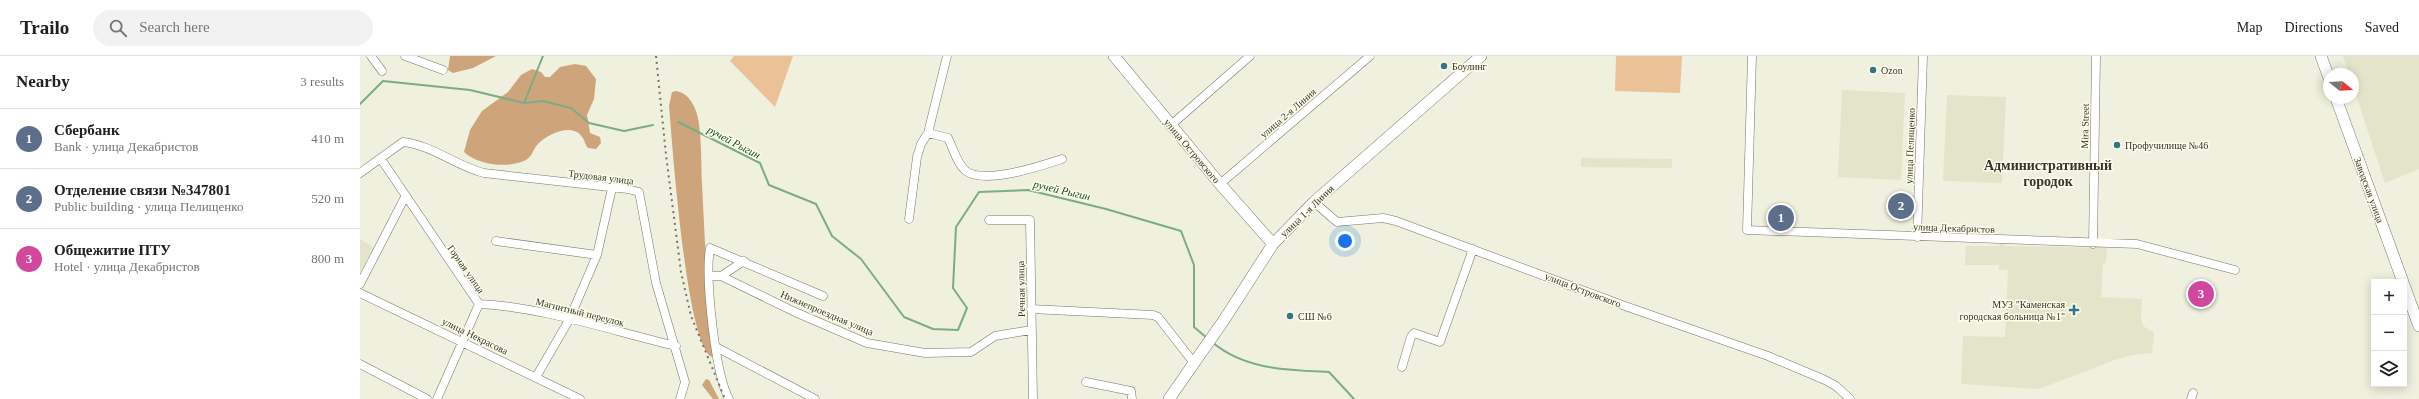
<!DOCTYPE html>
<meta charset="utf-8">
<style>
body{margin:0;font-family:Georgia,serif;background:#f2f2f2;color:#202124}
.controls{position:absolute;right:12px;bottom:12px;display:grid;overflow:hidden;border-radius:0px;box-shadow:0 2px 10px #0003}
.controls button{width:36px;height:36px;display:grid;place-items:center;padding:0;border:0;border-bottom:1px solid #e0e0e0;background:#fff;color:#202124;font:20px sans-serif}
.compass{position:absolute;left:1963px;top:12px;width:36px;height:36px;border-radius:50%;background:#fff;box-shadow:0 2px 10px #0003;rotate:108deg}
.you{position:absolute;left:985px;top:185px;width:14px;height:14px;margin:-10px;border:3px solid #fff;border-radius:50%;background:#1a73e8;box-shadow:0 0 0 6px #1a73e833}
.badge{display:grid;place-items:center;width:26px;height:26px;border-radius:50%;background:#ea580c;color:#fff;font-size:13px;font-weight:700}
.pin{position:absolute;translate:-50% -50%;border:2px solid #fff;box-shadow:0 1px 4px #0006}
.list{margin:0;padding:0;list-style:none}
h2{display:flex;justify-content:space-between;align-items:center;height:52px;margin:0;padding:0 16px;font-size:17px}
h2 small{font-size:13px;font-weight:400;color:#757577}
.list li{display:grid;grid-template-columns:26px 1fr auto;gap:12px;align-items:center;box-sizing:border-box;height:60px;padding:0 16px;border-top:1px solid #e0e0e0}
.list b{display:block;font-size:15px;white-space:nowrap}
.list p{margin:0;font-size:13px;white-space:nowrap;color:#757577}
.list em{font-size:13px;font-style:normal;color:#757577}
.icon{flex:none;width:22px;height:22px;fill:none;stroke:currentColor;stroke-width:2;stroke-linecap:round;stroke-linejoin:round}
.map{position:relative;flex:none;width:2059px;height:343px;overflow:hidden}
header{display:flex;align-items:center;gap:24px;box-sizing:border-box;height:56px;padding:0 20px;background:#fff;border-bottom:1px solid #e0e0e0}
header strong{font-size:19px}
nav{display:flex;gap:22px;margin-inline-start:auto;font-size:14px}
.search{width:280px;height:36px;background:#f2f2f2;display:flex;align-items:center;gap:10px;box-sizing:border-box;padding:0 14px;border-radius:22px;color:#757577;font-size:15px}
main{display:flex}
aside{flex:1;background:#fff}
.map>svg:first-child{display:block}
.built{fill:#e4e4ca}
.green{fill:#ebc198}
.forest{fill:#cea47b}
.lines{fill:none;stroke-linecap:round;stroke-linejoin:round}
.stream{stroke:#7cac86;stroke-width:2}
.street-casing{stroke:#757665;stroke-width:9}
.secondary-casing{stroke:#757665;stroke-width:12}
.street{stroke:#fff;stroke-width:8}
.secondary{stroke:#fff;stroke-width:11}
.rail{stroke:#747469;stroke-width:2;stroke-dasharray:2 4;stroke-linecap:butt}
.poi-dot{fill:#327685;stroke:#fdfdea;stroke-width:1.5}
.labels{text-anchor:middle;dominant-baseline:central;stroke-width:3;stroke-linejoin:round;paint-order:stroke}
.poi-label{font-size:10px;fill:#34342d;stroke:#fdfdea;text-anchor:start}
.street-label{font-size:10px;fill:#34342d;stroke:#fdfdea}
.water-label{font-size:11px;font-style:italic;fill:#154b27;stroke:#fdfdea}
.district-label{font-size:14px;font-weight:bold;fill:#34342d;stroke:#fdfdea}
</style>
<header>
<strong>Trailo</strong>
<div class="search"><svg class="icon" aria-label="search" viewBox="0 0 24 24"><circle cx="10" cy="10" r="6"/><path d="M15 15l6 6"/></svg>Search here</div>
<nav><a>Map</a><a>Directions</a><a>Saved</a></nav>
</header>
<main>
<aside>
<h2>Nearby<small>3 results</small></h2>
<ul class="list">
<li><span class="badge" style="background:#5c6f8a">1</span><div><b>Сбербанк</b><p>Bank · улица Декабристов</p></div><em>410 m</em></li>
<li><span class="badge" style="background:#5c6f8a">2</span><div><b>Отделение связи №347801</b><p>Public building · улица Пелищенко</p></div><em>520 m</em></li>
<li><span class="badge" style="background:#d1479c">3</span><div><b>Общежитие ПТУ</b><p>Hotel · улица Декабристов</p></div><em>800 m</em></li>
</ul>
</aside>
<div class="map">
<svg width="2059" height="343" viewBox="0 0 2059 343">
<rect width="100%" height="100%" fill="#eff0dd"/>
<path class="built" d="M 1983,0 L 2059,0 L 2059,113 L 2025,127 L 1993,30 L 1993,18 L 1989,18 Z
M 1482,34 L 1545,37 L 1541,124 L 1478,121 Z
M 1587,39 L 1646,41 L 1642,127 L 1583,125 Z
M 1221,102 L 1312,103 L 1312,112 L 1221,111 Z
M 0,183 L 13,191 L 0,217 Z
M 1640,187 L 1644,187 L 1644,190 L 1735,192 L 1736,189 L 1747,190 L 1746,207 L 1743,208 L 1741,241 L 1782,243 L 1781,264 L 1783,270 L 1794,277 L 1792,297 L 1773,299 L 1757,303 L 1679,333 L 1601,328 L 1603,280 L 1645,281 L 1648,214 L 1639,214 L 1639,209 L 1605,209 L 1606,190 L 1640,190 Z"/>
<path class="green" d="M 374,0 L 433,0 L 415,51 L 370,5 Z
M 1256,0 L 1322,0 L 1320,37 L 1255,35 Z"/>
<path class="forest" d="M 90,0 L 136,0 L 113,12 L 93,17 L 88,14 Z
M 215,8 L 226,10 L 236,23 L 234,43 L 227,59 L 230,77 L 240,81 L 241,87 L 236,93 L 228,92 C 225,89 225,84 222,81 C 213,66 188,78 179,87 C 173,92 173,100 166,104 C 148,113 118,109 104,96 L 110,74 L 122,55 L 148,36 L 161,19 L 172,13 L 181,16 L 185,21 L 190,21 L 200,11 Z
M 316,35 C 327,37 332,45 336,55 C 342,72 341,108 342,128 C 345,185 347,242 353,299 L 352,301 C 326,291 312,83 309,50 L 312,36 Z
M 346,323 L 349,324 L 359,343 L 353,343 L 342,329 Z"/>
<g class="lines">
<path class="stream" d="M 164,47 L 183,0
M 0,48 L 23,25 L 110,34 L 164,47 L 183,45 L 211,52 L 229,67 L 264,75 L 293,69
M 318,66 L 400,107 L 409,129 L 456,148 L 472,180 L 501,203 L 544,261 L 573,273 L 598,274 L 607,252 L 593,232 L 596,171 L 619,136 L 668,134 L 746,153 L 821,175 L 834,209 L 834,271 L 847,282
M 852,286 C 885,314 928,314 969,316 L 994,343"/>
<defs>
<path id="street" d="M 11,0 L 22,15
M 45,0 L 83,14
M 1392,0 L 1387,174 L 1777,188 L 1875,214
M 811,69 L 890,0
M 568,77 L 588,82 C 593,92 597,108 606,115 C 625,129 681,110 702,103
M 21,103 L 119,248 L 77,343
M 0,117 L 43,86 C 72,89 96,110 124,117 L 268,133 L 279,136 L 296,227 L 325,326 L 320,343
M 860,128 L 1010,0
M 954,146 L 977,166 L 1023,162 L 1036,165 L 1265,250 L 1408,300 L 1465,324 L 1476,330 L 1490,343
M 549,163 L 557,101 L 561,88 L 568,77 L 587,0
M 629,164 L 670,164 L 673,343
M 1557,181 L 1563,0
M 136,185 L 237,199
M 1733,188 L 1736,0
M 349,220 L 361,220 L 435,256 L 507,287 L 565,297 L 611,296 L 635,280 L 671,274
M 361,220 L 384,205
M 0,228 L 45,141
M 0,237 L 220,343
M 119,248 C 184,251 252,275 316,290
M 671,253 L 793,259 L 798,261 L 834,307
M 356,291 L 455,343
M 0,308 L 67,343
M 1042,311 L 1051,281 L 1054,277 L 1080,286 L 1113,193
M 176,321 L 209,264 L 237,199 L 252,132
M 726,326 L 771,335 L 772,343
M 369,343 C 355,318 345,221 350,192 L 463,240
M 1831,343 L 1833,337"/>
<path id="secondary" d="M 754,0 L 860,128 L 913,188
M 1961,0 L 1969,22
M 1976,42 L 2043,226
M 2044,229 L 2059,270
M 809,343 L 864,264 L 913,188 L 954,146 L 1121,0"/>
</defs>
<use href="#street" class="street-casing"/>
<use href="#secondary" class="secondary-casing"/>
<use href="#street" class="street"/>
<use href="#secondary" class="secondary"/>
<path class="rail" d="M 296,0 L 306,99 L 321,216 L 331,260 L 365,343"/>
</g>
<g class="poi-dot">
<circle cx="1084" cy="10" r="4"/>
<circle cx="1513" cy="14" r="4"/>
<circle cx="1757" cy="89" r="4"/>
<path d="M1712 248h4v4h4v4h-4v4h-4v-4h-4v-4h4z"/>
<circle cx="930" cy="260" r="4"/>
</g>
<g class="labels">
<g class="poi-label">
<text x="1092" y="10">Боулинг</text>
<text x="1521" y="14">Ozon</text>
<text x="1765" y="89">Профучилище №46</text>
<text x="1705" y="248" text-anchor="end">МУЗ "Каменская<tspan x="1705" dy="12">городская больница №1"</tspan></text>
<text x="938" y="260">СШ №6</text>
</g>
<g class="street-label">
<text transform="translate(928 57) rotate(-41)">улица 2-я Линия</text>
<text transform="translate(1725 70) rotate(-89)">Mira Street</text>
<text transform="translate(1550 90) rotate(-88)">улица Пелищенко</text>
<text transform="translate(832 95) rotate(50)">улица Островского</text>
<text transform="translate(241 121) rotate(7)">Трудовая улица</text>
<text transform="translate(2009 134) rotate(70)">Заводская улица</text>
<text transform="translate(947 155) rotate(-44)">улица 1-я Линия</text>
<text transform="translate(1594 172) rotate(2)">улица Декабристов</text>
<text transform="translate(106 213) rotate(55)">Горная улица</text>
<text transform="translate(661 233) rotate(-91)">Речная улица</text>
<text transform="translate(1223 234) rotate(21)">улица Островского</text>
<text transform="translate(220 256) rotate(14)">Магнитный переулок</text>
<text transform="translate(467 257) rotate(23)">Нижнепроездная улица</text>
<text transform="translate(115 280) rotate(26)">улица Некрасова</text>
</g>
<g class="water-label">
<text transform="translate(374 86) rotate(28)">ручей Рыгин</text>
<text transform="translate(702 134) rotate(13)">ручей Рыгин</text>
</g>
<g class="district-label">
<text x="1688" y="109">Административный<tspan x="1688" dy="16">городок</tspan></text>
</g>
</g>
</svg>
<div class="controls">
<button>+</button>
<button>−</button>
<button><svg class="icon" aria-label="layers" viewBox="0 0 24 24"><path d="M12 4l9 5-9 5-9-5zM3 14l9 5 9-5"/></svg></button>
</div>
<svg class="compass" viewBox="-18 -18 36 36"><path d="M0-13l5 13h-10z" fill="#e53935"/><path d="M0 13l5-13h-10z" fill="#757577"/></svg>
<div class="you"></div>
<div class="pin badge" style="left:1421px;top:162px;background:#5c6f8a">1</div>
<div class="pin badge" style="left:1541px;top:150px;background:#5c6f8a">2</div>
<div class="pin badge" style="left:1841px;top:238px;background:#d1479c">3</div>
</div>
</main>
